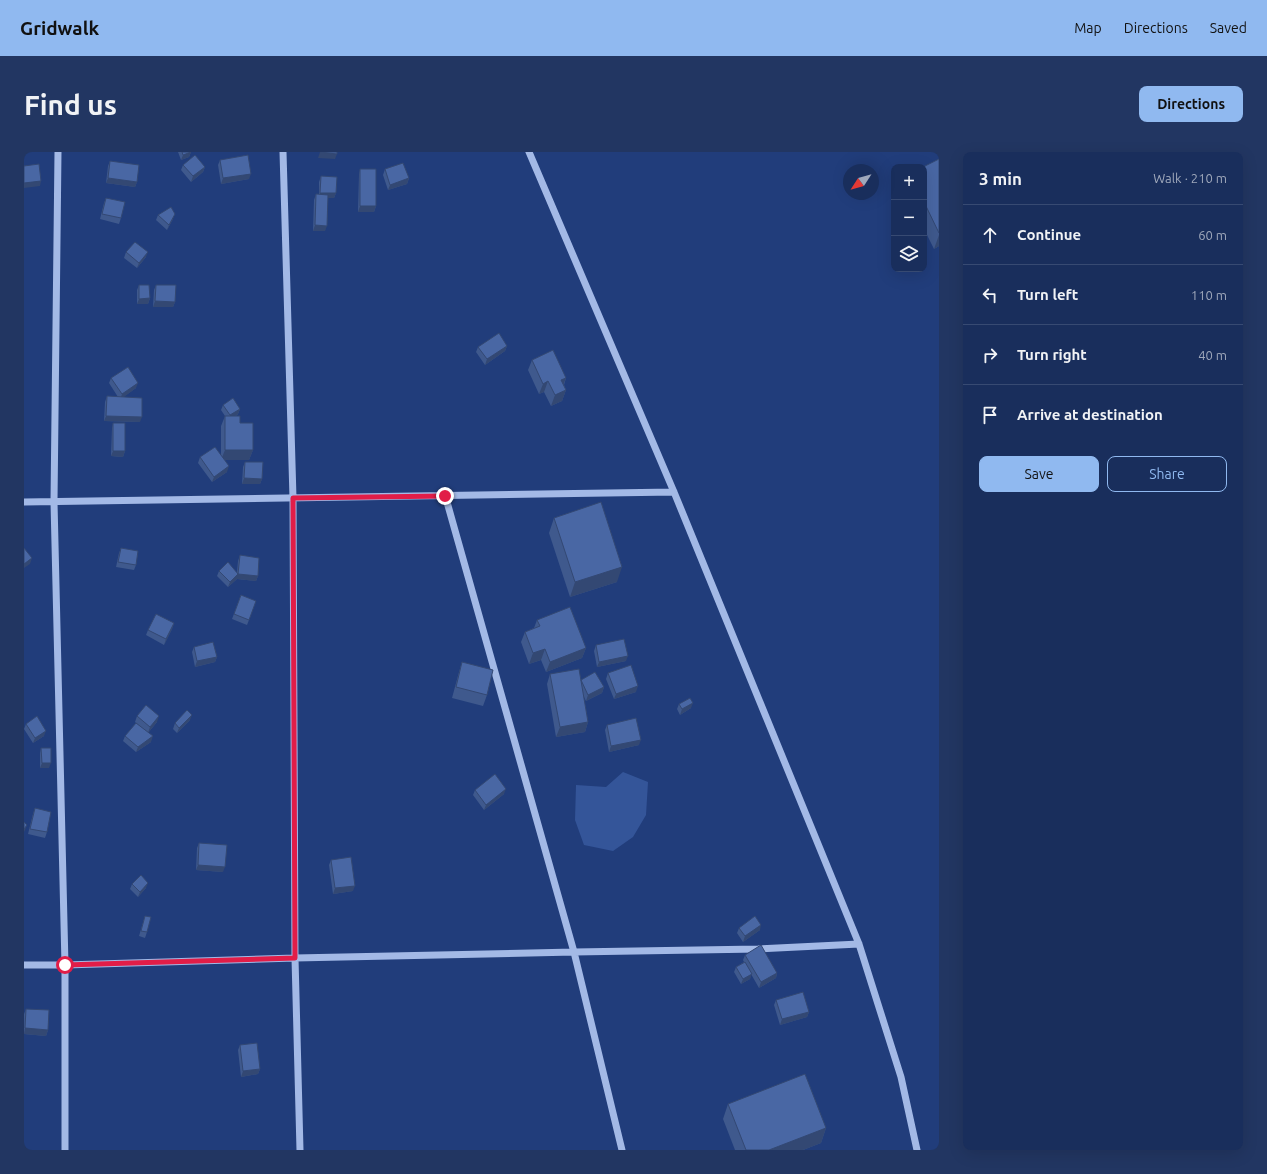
<!DOCTYPE html>
<meta charset="utf-8">
<style>
body{margin:0;font-family:Ubuntu,sans-serif;background:#223662;color:#f1f3f6}
.controls{position:absolute;right:12px;top:12px;display:grid;overflow:hidden;border-radius:8px;box-shadow:0 4px 16px #0002}
.controls button{width:36px;height:36px;display:grid;place-items:center;padding:0;border:0;border-bottom:1px solid #374a72;background:#192e5c;color:#f1f3f6;font:20px sans-serif}
.compass{position:absolute;left:819px;top:12px;width:36px;height:36px;border-radius:50%;background:#192e5c;box-shadow:0 4px 16px #0002;rotate:234deg}
.stop{position:absolute;width:12px;height:12px;margin:-9px;border:3px solid #e11d48;border-radius:50%;background:#fff}
.stop.end{background:#e11d48;border-color:#fff;box-shadow:0 1px 4px #0008}
.list{margin:0;padding:0;list-style:none}
h2{display:flex;justify-content:space-between;align-items:center;height:52px;margin:0;padding:0 16px;font-size:17px}
h2 small{font-size:13px;font-weight:400;color:#9fa8bb}
.list li{display:grid;grid-template-columns:26px 1fr auto;gap:12px;align-items:center;box-sizing:border-box;height:60px;padding:0 16px;border-top:1px solid #374a72}
.list b{display:block;font-size:15px;white-space:nowrap}
.list em{font-size:13px;font-style:normal;color:#9fa8bb}
.actions{display:flex;gap:8px;padding:12px 16px}
.actions a{flex:1;padding:9px 0;border:1px solid #90b9f0;border-radius:8px;text-align:center;font-size:14px;color:#90b9f0}
.actions .main{background:#90b9f0;color:#111}
.icon{flex:none;width:22px;height:22px;fill:none;stroke:currentColor;stroke-width:2;stroke-linecap:round;stroke-linejoin:round}
.map{position:relative;flex:none;width:915px;height:998px;overflow:hidden;border-radius:8px}
header{display:flex;align-items:center;gap:24px;box-sizing:border-box;height:56px;padding:0 20px;background:#90b9f0;color:#111}
header strong{font-size:19px}
nav{display:flex;gap:22px;margin-inline-start:auto;font-size:14px}
.intro{display:flex;align-items:center;justify-content:space-between;box-sizing:border-box;height:96px;padding:0 24px}
h1{margin:0;font-size:28px}
.button{padding:10px 18px;border-radius:8px;background:#90b9f0;color:#111;font-size:14px;font-weight:700}
main{display:flex;gap:24px;padding:0 24px}
aside{flex:1;background:#192e5c;border-radius:8px;box-shadow:0 4px 16px #0002}
.map>svg:first-child{display:block}
.green{fill:#345599}
.lines{fill:none;stroke-linecap:round;stroke-linejoin:round}
.minor{stroke:#a3b9e6;stroke-width:7}
.wall{fill:#3f598d}
.shaded-wall{fill:#334873}
.building{fill:#4967a4;stroke:#334873}
.route{stroke:#e11d48;stroke-width:5}
</style>
<header>
<strong>Gridwalk</strong>
<nav><a>Map</a><a>Directions</a><a>Saved</a></nav>
</header>
<div class="intro"><h1>Find us</h1><a class="button">Directions</a></div>
<main>
<div class="map">
<svg width="915" height="998" viewBox="0 0 915 998">
<rect width="100%" height="100%" fill="#213d7b"/>
<path class="green" d="M 599,620 L 624,630 L 622,663 L 609,685 L 589,699 L 560,693 L 551,668 L 552,633 L 582,635 Z"/>
<g class="lines">
<path class="minor" d="M 34,0 L 30,350 L 41,813 L 41,998
M 259,0 L 269,346 L 271,806 L 276,998
M 505,0 L 650,340 L 835,792 L 877,925 L 893,998
M 421,343 L 550,800 L 598,998
M 0,350 L 650,340
M 0,813 L 41,813 L 271,806 L 550,800 L 734,797 L 835,792"/>
</g>
<path class="wall" d="M 154,0 L 167,0 L 165,5 L 157,8 Z
M 915,7 L 915,94 L 910,97 L 900,77 L 900,15 Z
M 196,8 L 225,27 L 197,32 L 194,13 Z
M 86,9 L 113,30 L 111,35 L 82,31 L 84,14 Z
M 159,13 L 181,15 L 179,20 L 167,30 L 157,18 Z
M 336,17 L 352,54 L 350,60 L 334,60 L 335,22 Z
M 361,17 L 385,26 L 383,32 L 364,38 L 359,23 Z
M 297,24 L 312,41 L 310,46 L 304,46 L 301,79 L 289,79 L 290,48 L 292,42 L 295,42 L 295,30 Z
M 82,46 L 97,66 L 95,72 L 76,67 L 80,51 Z
M 134,63 L 149,67 L 143,78 L 132,68 Z
M 102,100 L 122,105 L 113,116 L 100,106 Z
M 115,133 L 126,146 L 124,152 L 113,152 L 113,138 Z
M 132,133 L 151,150 L 149,155 L 129,155 L 130,138 Z
M 483,194 L 481,199 L 461,213 L 452,200 L 454,195 Z
M 508,208 L 542,226 L 540,233 L 542,238 L 538,249 L 527,254 L 520,240 L 515,242 L 504,218 Z
M 87,226 L 112,236 L 99,245 L 116,270 L 80,269 L 81,250 L 83,244 L 94,245 L 85,231 Z
M 199,253 L 216,257 L 214,262 L 212,264 L 229,298 L 225,308 L 201,308 L 203,320 L 188,330 L 174,311 L 176,305 L 197,303 L 197,274 L 201,264 L 197,258 Z
M 89,271 L 101,299 L 99,305 L 87,304 L 88,276 Z
M 221,310 L 238,327 L 236,332 L 218,332 L 219,315 Z
M 530,366 L 593,430 L 546,445 L 525,381 Z
M 97,396 L 112,413 L 110,418 L 92,415 L 95,401 Z
M 216,403 L 234,424 L 232,429 L 213,427 L 204,435 L 193,424 L 195,419 L 213,420 L 214,409 Z
M 217,443 L 225,468 L 223,473 L 208,467 Z
M 513,468 L 562,496 L 558,506 L 522,520 L 517,508 L 505,512 L 497,490 L 501,480 L 510,476 Z
M 150,471 L 148,477 L 140,493 L 122,483 L 124,478 Z
M 572,493 L 602,509 L 573,515 L 570,499 Z
M 170,495 L 193,505 L 191,510 L 171,515 L 168,500 Z
M 438,510 L 463,543 L 459,554 L 428,546 L 435,520 Z
M 584,521 L 612,540 L 590,547 L 582,527 Z
M 526,522 L 557,528 L 580,535 L 578,541 L 562,549 L 559,543 L 564,570 L 561,580 L 532,585 L 523,532 Z
M 655,552 L 667,556 L 656,563 L 653,557 Z
M 113,564 L 133,570 L 124,581 L 111,570 Z
M 166,568 L 153,581 L 149,577 L 151,571 Z
M 2,572 L 20,584 L 9,591 L 0,577 Z
M 583,573 L 615,593 L 585,600 L 581,578 Z
M 101,584 L 127,590 L 112,600 L 99,589 Z
M 17,596 L 25,616 L 16,616 L 16,601 Z
M 451,638 L 480,642 L 460,658 L 449,643 Z
M 11,656 L 23,680 L 21,686 L 4,682 L 9,662 Z
M 175,691 L 199,720 L 172,718 L 173,696 Z
M 307,708 L 329,739 L 309,742 L 305,713 Z
M 108,732 L 122,736 L 114,745 L 106,737 Z
M 121,764 L 123,780 L 121,786 L 115,784 Z
M 715,776 L 736,778 L 719,790 L 713,781 Z
M 721,803 L 753,821 L 752,826 L 735,836 L 727,822 L 726,827 L 717,832 L 710,820 L 712,815 L 720,810 L 719,808 Z
M 752,848 L 785,860 L 783,865 L 756,873 L 750,853 Z
M 2,857 L 24,878 L 22,884 L 0,882 L 0,862 Z
M 216,893 L 236,917 L 234,922 L 217,925 L 214,898 Z
M 704,952 L 802,976 L 797,991 L 779,998 L 711,998 L 699,967 Z"/>
<path class="shaded-wall" d="M 167,0 L 165,5 L 157,8 L 159,3 Z
M 296,0 L 313,2 L 311,7 L 294,6 Z
M 181,15 L 179,20 L 167,30 L 169,24 Z
M 227,22 L 225,27 L 197,32 L 199,26 Z
M 84,26 L 113,30 L 111,35 L 82,31 Z
M 385,26 L 383,32 L 364,38 L 366,33 Z
M 17,29 L 16,34 L 0,36 L 0,31 Z
M 296,41 L 312,41 L 310,46 L 294,46 Z
M 336,54 L 352,54 L 350,60 L 334,60 Z
M 151,62 L 149,67 L 143,78 L 145,73 Z
M 291,73 L 303,74 L 301,79 L 289,79 Z
M 915,83 L 915,94 L 910,97 Z
M 124,100 L 122,105 L 113,116 L 115,111 Z
M 126,146 L 124,152 L 113,152 L 115,147 Z
M 131,149 L 151,150 L 149,155 L 129,155 Z
M 483,194 L 481,199 L 461,213 L 463,207 Z
M 542,226 L 538,236 L 537,228 Z
M 524,229 L 520,240 L 515,242 L 519,232 Z
M 114,231 L 112,236 L 96,248 L 98,242 Z
M 542,238 L 538,249 L 527,254 L 531,243 Z
M 216,257 L 214,262 L 204,269 L 206,263 Z
M 82,264 L 118,265 L 116,270 L 80,269 Z
M 201,298 L 229,298 L 225,308 L 197,308 Z
M 89,299 L 101,299 L 99,305 L 87,304 Z
M 205,314 L 203,320 L 188,330 L 190,325 Z
M 220,326 L 238,327 L 236,332 L 218,332 Z
M 8,406 L 6,412 L 0,416 L 0,412 Z
M 598,415 L 593,430 L 546,445 L 551,430 Z
M 214,422 L 234,424 L 232,429 L 213,427 L 204,435 L 206,430 Z
M 150,471 L 148,477 L 140,493 L 142,487 Z
M 562,496 L 558,506 L 522,520 L 526,510 Z
M 521,497 L 517,508 L 505,512 L 509,501 Z
M 604,504 L 602,509 L 573,515 L 575,510 Z
M 193,505 L 191,510 L 171,515 L 173,509 Z
M 614,534 L 612,540 L 590,547 L 592,542 Z
M 580,535 L 578,541 L 562,549 L 564,543 Z
M 669,551 L 667,556 L 656,563 L 658,557 Z
M 168,563 L 166,568 L 153,581 L 155,576 Z
M 135,564 L 133,570 L 124,581 L 126,575 Z
M 564,570 L 561,580 L 532,585 L 536,575 Z
M 22,579 L 20,584 L 9,591 L 11,586 Z
M 129,584 L 127,590 L 112,600 L 114,595 Z
M 617,588 L 615,593 L 585,600 L 587,594 Z
M 18,611 L 27,611 L 25,616 L 16,616 Z
M 482,637 L 480,642 L 460,658 L 462,653 Z
M 3,673 L 1,678 L 0,680 L 0,677 Z
M 174,713 L 201,715 L 199,720 L 172,718 Z
M 124,731 L 122,736 L 114,745 L 116,740 Z
M 331,734 L 329,739 L 309,742 L 311,736 Z
M 737,773 L 736,778 L 719,790 L 721,784 Z
M 753,821 L 752,826 L 735,836 L 737,830 Z
M 728,822 L 726,827 L 717,832 L 719,827 Z
M 785,860 L 783,865 L 756,873 L 758,867 Z
M 1,876 L 24,878 L 22,884 L 0,882 Z
M 236,917 L 234,922 L 217,925 L 219,919 Z
M 802,976 L 797,991 L 779,998 L 745,998 Z"/>
<path class="building" d="M 158,0 L 167,0 L 159,3 Z
M 296,0 L 313,0 L 313,2 Z
M 171,3 L 181,15 L 169,24 L 159,13 Z
M 224,3 L 227,22 L 199,26 L 196,8 Z
M 915,7 L 915,81 L 900,50 L 900,15 L 899,15 Z
M 86,9 L 115,13 L 113,30 L 84,26 Z
M 379,11 L 385,26 L 366,33 L 361,17 Z
M 15,12 L 17,29 L 0,31 L 0,14 Z
M 336,17 L 352,17 L 352,54 L 336,54 Z
M 297,24 L 313,25 L 312,41 L 296,41 Z
M 292,42 L 304,43 L 303,74 L 291,73 Z
M 82,46 L 101,50 L 97,66 L 78,62 Z
M 147,55 L 151,62 L 145,73 L 134,63 Z
M 111,90 L 124,100 L 115,111 L 102,100 Z
M 115,133 L 125,133 L 126,146 L 115,147 Z
M 132,133 L 152,133 L 151,150 L 131,149 Z
M 475,181 L 483,194 L 463,207 L 454,195 Z
M 529,198 L 542,226 L 537,228 L 542,238 L 531,243 L 524,229 L 519,232 L 508,208 Z
M 104,215 L 114,231 L 98,242 L 87,226 Z
M 83,244 L 118,246 L 118,265 L 82,264 Z
M 209,246 L 216,257 L 206,263 L 199,253 Z
M 201,264 L 216,264 L 216,271 L 229,271 L 229,298 L 201,298 Z
M 89,271 L 101,271 L 101,299 L 89,299 Z
M 191,295 L 205,314 L 190,325 L 176,305 Z
M 221,310 L 239,310 L 238,327 L 220,326 Z
M 577,350 L 598,415 L 551,430 L 530,366 Z
M 0,396 L 8,406 L 0,412 Z
M 97,396 L 114,399 L 112,413 L 94,410 Z
M 216,403 L 235,406 L 234,424 L 214,422 Z
M 204,410 L 214,422 L 206,430 L 195,419 Z
M 217,443 L 232,449 L 225,468 L 210,462 Z
M 546,455 L 562,496 L 526,510 L 521,497 L 509,501 L 501,480 L 516,474 L 513,468 Z
M 132,462 L 150,471 L 142,487 L 124,478 Z
M 600,487 L 604,504 L 575,510 L 572,493 Z
M 189,490 L 193,505 L 173,509 L 170,495 Z
M 438,510 L 469,518 L 463,543 L 432,535 Z
M 607,513 L 614,534 L 592,542 L 584,521 Z
M 555,517 L 564,570 L 536,575 L 526,522 Z
M 571,520 L 580,535 L 564,543 L 557,528 Z
M 666,546 L 669,551 L 658,557 L 655,552 Z
M 122,553 L 135,564 L 126,575 L 113,564 Z
M 163,558 L 168,563 L 155,576 L 151,571 Z
M 13,564 L 22,579 L 11,586 L 2,572 Z
M 612,566 L 617,588 L 587,594 L 583,573 Z
M 112,571 L 129,584 L 114,595 L 101,584 Z
M 17,596 L 27,596 L 27,611 L 18,611 Z
M 471,622 L 482,637 L 462,653 L 451,638 Z
M 11,656 L 27,660 L 23,680 L 6,677 Z
M 0,670 L 3,673 L 0,677 Z
M 175,691 L 203,693 L 201,715 L 174,713 Z
M 327,705 L 331,734 L 311,736 L 307,708 Z
M 117,723 L 124,731 L 116,740 L 108,732 Z
M 121,764 L 127,765 L 123,780 L 117,779 Z
M 731,764 L 737,773 L 721,784 L 715,776 Z
M 737,793 L 753,821 L 737,830 L 721,803 Z
M 721,810 L 728,822 L 719,827 L 712,815 Z
M 779,840 L 785,860 L 758,867 L 752,848 Z
M 2,857 L 25,858 L 24,878 L 1,876 Z
M 233,891 L 236,917 L 219,919 L 216,893 Z
M 781,922 L 802,976 L 745,998 L 722,998 L 704,952 Z"/>
<g class="lines">
<path class="route" d="M 41,813 L 271,806 L 269,346 L 421,344"/>
</g>
</svg>
<div class="controls">
<button>+</button>
<button>−</button>
<button><svg class="icon" aria-label="layers" viewBox="0 0 24 24"><path d="M12 4l9 5-9 5-9-5zM3 14l9 5 9-5"/></svg></button>
</div>
<svg class="compass" viewBox="-18 -18 36 36"><path d="M0-13l5 13h-10z" fill="#e53935"/><path d="M0 13l5-13h-10z" fill="#9fa8bb"/></svg>
<div class="stop" style="left:41px;top:813px"></div>
<div class="stop end" style="left:421px;top:344px"></div>
</div>
<aside>
<h2>3 min<small>Walk · 210 m</small></h2>
<ul class="list">
<li><svg class="icon" aria-label="ahead" viewBox="0 0 24 24"><path d="M12 20V5M6 11l6-6 6 6"/></svg><div><b>Continue</b></div><em>60 m</em></li>
<li><svg class="icon" aria-label="left" viewBox="0 0 24 24"><path d="M17 20v-9H6M10 6l-5 5 5 5"/></svg><div><b>Turn left</b></div><em>110 m</em></li>
<li><svg class="icon" aria-label="right" viewBox="0 0 24 24"><path d="M7 20v-9h11M14 6l5 5-5 5"/></svg><div><b>Turn right</b></div><em>40 m</em></li>
<li><svg class="icon" aria-label="arrive" viewBox="0 0 24 24"><path d="M6 21V4h12l-3 4 3 4H6"/></svg><div><b>Arrive at destination</b></div></li>
</ul>
<div class="actions"><a class="main">Save</a><a>Share</a></div>
</aside>
</main>
